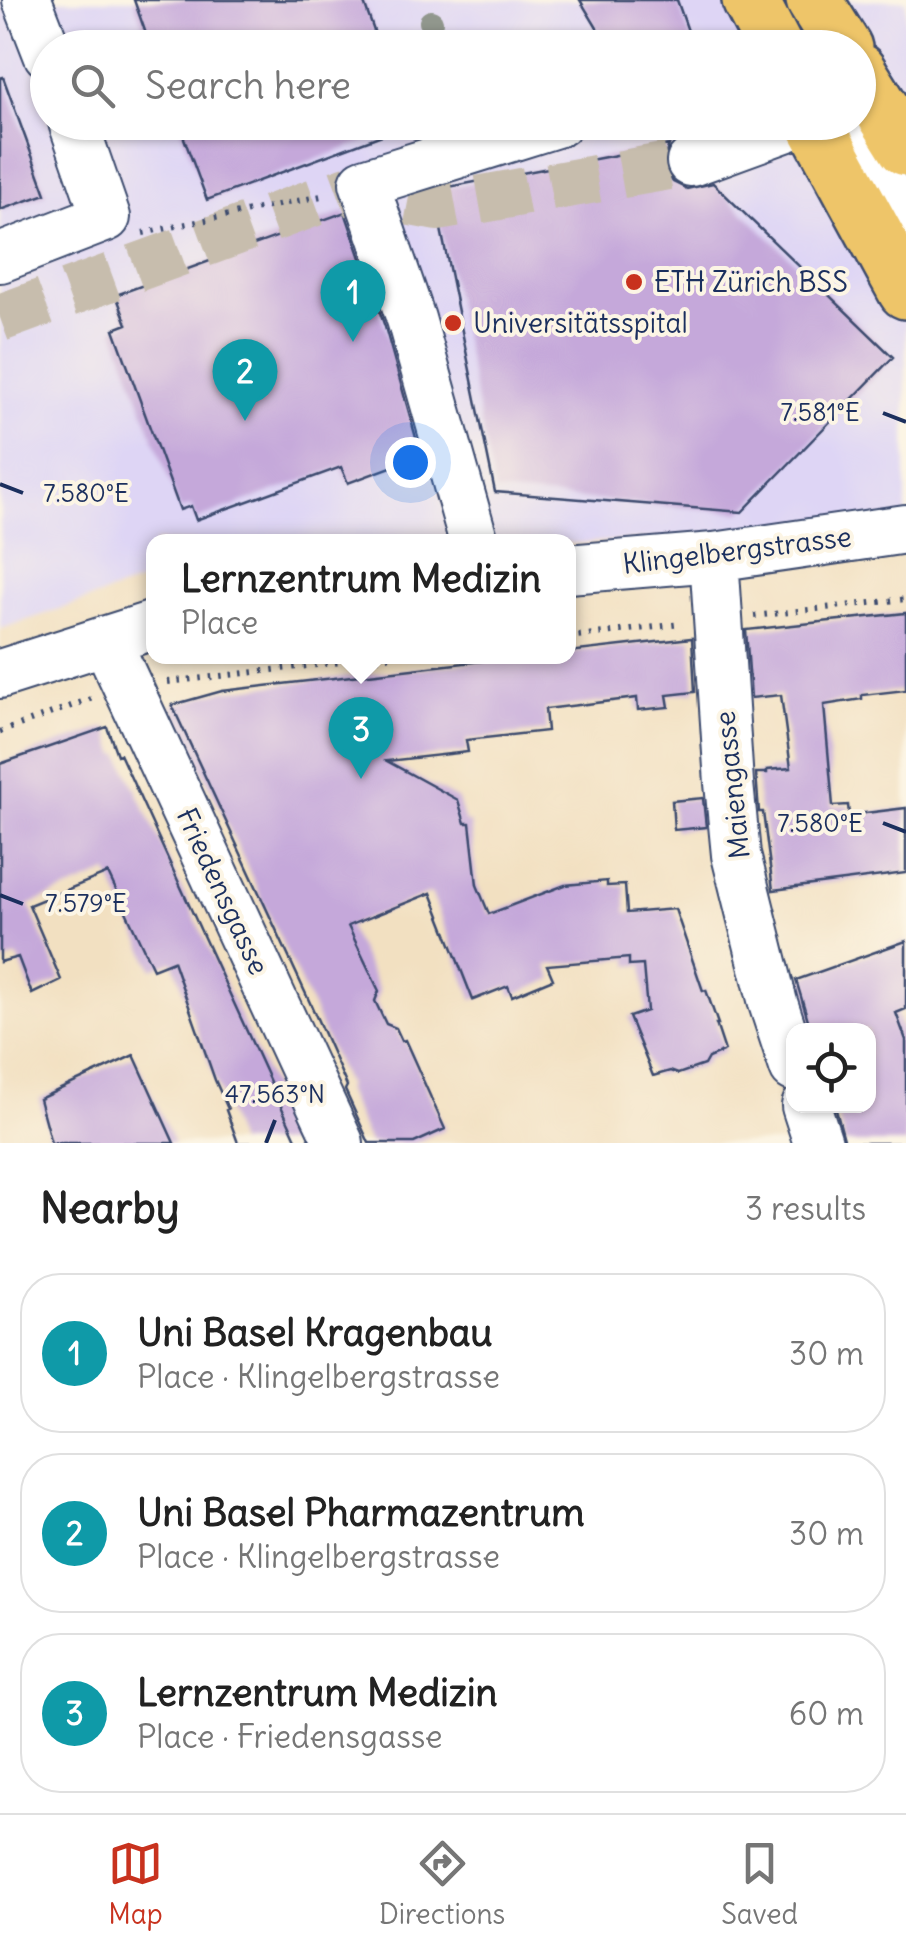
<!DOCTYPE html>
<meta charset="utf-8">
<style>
body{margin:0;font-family:Delius,sans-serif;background:#f6f6f6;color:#222}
.controls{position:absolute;right:30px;bottom:30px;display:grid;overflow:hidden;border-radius:20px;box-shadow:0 2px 8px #0004}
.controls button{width:90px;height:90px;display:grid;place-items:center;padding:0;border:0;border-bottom:2px solid #e0e0e0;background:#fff;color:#222;font:50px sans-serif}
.you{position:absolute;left:410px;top:462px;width:35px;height:35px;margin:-25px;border:8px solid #fff;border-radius:50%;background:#1a73e8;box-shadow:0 0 0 15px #1a73e833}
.badge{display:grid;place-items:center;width:65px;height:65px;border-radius:50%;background:#c8321e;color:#fff;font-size:32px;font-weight:700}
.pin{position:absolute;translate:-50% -82px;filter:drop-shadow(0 2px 5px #0008)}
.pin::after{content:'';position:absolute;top:52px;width:35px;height:30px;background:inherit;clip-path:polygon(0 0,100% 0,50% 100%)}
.popup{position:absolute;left:146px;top:534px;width:430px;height:130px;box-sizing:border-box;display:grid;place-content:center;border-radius:20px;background:#fff;filter:drop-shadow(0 2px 8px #0005);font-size:32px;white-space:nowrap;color:#767676}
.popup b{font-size:38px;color:#222}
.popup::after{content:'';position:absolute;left:50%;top:100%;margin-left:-20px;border:20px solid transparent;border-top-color:#fff}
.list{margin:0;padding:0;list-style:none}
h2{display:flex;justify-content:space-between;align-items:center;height:130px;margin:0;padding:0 40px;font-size:42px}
h2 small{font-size:32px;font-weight:400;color:#767676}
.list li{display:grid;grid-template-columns:65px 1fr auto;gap:30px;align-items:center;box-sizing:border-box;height:160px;margin:0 20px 20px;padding:0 20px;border:2px solid #e0e0e0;border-radius:40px}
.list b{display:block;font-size:38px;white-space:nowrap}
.list p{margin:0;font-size:32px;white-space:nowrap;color:#767676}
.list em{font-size:32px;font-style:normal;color:#767676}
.icon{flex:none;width:55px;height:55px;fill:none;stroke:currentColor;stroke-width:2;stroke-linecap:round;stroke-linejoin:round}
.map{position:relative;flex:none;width:906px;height:1143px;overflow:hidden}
.search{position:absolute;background:#fff;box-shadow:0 2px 8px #0004;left:30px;right:30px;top:30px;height:110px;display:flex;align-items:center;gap:25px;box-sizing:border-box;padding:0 35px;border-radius:55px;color:#767676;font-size:38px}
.sheet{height:670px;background:#fff}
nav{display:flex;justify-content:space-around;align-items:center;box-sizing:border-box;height:140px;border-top:2px solid #e0e0e0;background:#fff;font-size:28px;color:#767676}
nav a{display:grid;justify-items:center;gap:5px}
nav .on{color:#c8321e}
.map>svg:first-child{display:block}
.built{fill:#ded5f5;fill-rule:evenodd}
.building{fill:#c5a8da}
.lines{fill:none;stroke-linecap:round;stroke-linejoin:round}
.minor-tunnel{stroke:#c7bdad;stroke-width:48;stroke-dasharray:48 24;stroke-linecap:butt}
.minor-casing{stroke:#3b4a6d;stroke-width:52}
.major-casing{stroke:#3b4a6d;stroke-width:60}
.path{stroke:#3b4a6d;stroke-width:6;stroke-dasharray:2.5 8;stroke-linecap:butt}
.minor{stroke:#fff;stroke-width:48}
.major{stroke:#eec569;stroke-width:55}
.tree{fill:#91978d}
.ticks{fill:none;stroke:#1b2f5e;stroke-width:4}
.poi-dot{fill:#c8321e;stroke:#fcf5e5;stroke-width:4}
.labels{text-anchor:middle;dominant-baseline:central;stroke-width:8;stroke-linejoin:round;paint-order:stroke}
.poi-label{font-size:28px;fill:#1b2f5e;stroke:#fcf5e5;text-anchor:start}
.street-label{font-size:28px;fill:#1b2f5e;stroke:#fcf5e5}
.ticks-label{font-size:25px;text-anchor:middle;fill:#1b2f5e;stroke:#fcf5e5;stroke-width:8;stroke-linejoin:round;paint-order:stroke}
</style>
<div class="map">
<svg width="906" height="1143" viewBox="0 0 906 1143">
<rect width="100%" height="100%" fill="#fcf5e5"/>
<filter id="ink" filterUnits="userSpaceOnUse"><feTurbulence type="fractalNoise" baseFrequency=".01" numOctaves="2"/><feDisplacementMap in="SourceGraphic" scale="20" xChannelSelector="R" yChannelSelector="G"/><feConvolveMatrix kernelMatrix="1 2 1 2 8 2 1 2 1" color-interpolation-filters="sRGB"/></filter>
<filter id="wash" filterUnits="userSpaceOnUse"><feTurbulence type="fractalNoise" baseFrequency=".0048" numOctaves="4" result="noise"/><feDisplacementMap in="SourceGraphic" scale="40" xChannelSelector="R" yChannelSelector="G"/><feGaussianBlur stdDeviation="2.25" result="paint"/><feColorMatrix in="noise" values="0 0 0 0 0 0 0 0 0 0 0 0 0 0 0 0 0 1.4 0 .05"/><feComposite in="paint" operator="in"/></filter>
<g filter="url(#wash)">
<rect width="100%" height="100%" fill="#f2e0c1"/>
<path class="built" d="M 0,0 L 906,0 L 906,524 L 569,544 L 568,542 L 154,542 L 153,578 L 0,629 ZM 48,48 L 858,48 L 858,122 L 48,122 Z"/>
<g id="blocks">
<path class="building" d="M 134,0 L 363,0 L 380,48 L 151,48 Z
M 580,0 L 677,0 L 694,48 L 609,48 Z
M 3,77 L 46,194 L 0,210 L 0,78 Z
M 178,122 L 408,122 L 409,125 L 207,200 Z
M 669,145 L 664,158 L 666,172 L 673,182 L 687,189 L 713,183 L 893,357 L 742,512 L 495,492 L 433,190 Z
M 345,212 L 385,327 L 421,456 L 348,483 L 341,467 L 196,520 L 191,506 L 180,510 L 114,329 L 127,324 L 116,295 Z
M 906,613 L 906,690 L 862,695 L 862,699 L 824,705 L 833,806 L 848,805 L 849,815 L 906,808 L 906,873 L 773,890 L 763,812 L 759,812 L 756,773 L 767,773 L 767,770 L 791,768 L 781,695 L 751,698 L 746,630 Z
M 692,638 L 695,692 L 667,695 L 669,707 L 638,710 L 637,698 L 545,709 L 547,731 L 466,740 L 468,752 L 387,761 L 458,800 L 465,823 L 470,823 L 477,885 L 489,914 L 565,885 L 607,881 L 607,886 L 625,885 L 627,913 L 675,909 L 703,991 L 706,990 L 718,1024 L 716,1024 L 725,1051 L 708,1058 L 704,1065 L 678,1074 L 670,1071 L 653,1076 L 629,1017 L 647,1011 L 643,965 L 629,966 L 629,958 L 547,965 L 553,979 L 512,996 L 508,986 L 473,1000 L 431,893 L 348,926 L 379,991 L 375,1001 L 386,1024 L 396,1028 L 402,1041 L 405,1040 L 445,1129 L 414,1143 L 369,1143 L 345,1090 L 347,1086 L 311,1005 L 172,705 L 222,691 L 526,656 L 568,656 L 568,652 Z
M 107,727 L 117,755 L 120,754 L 298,1143 L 238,1143 L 226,1110 L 228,1109 L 215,1080 L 173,961 L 153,969 L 108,873 L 29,905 L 61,980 L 32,994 L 18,957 L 0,962 L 0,764 Z
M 703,798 L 706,827 L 674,830 L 672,801 Z
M 906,941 L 906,1009 L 896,1013 L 906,1040 L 906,1143 L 845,1143 L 835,1106 L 868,1106 L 868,1030 L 811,1030 L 796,980 Z
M 134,1055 L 174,1143 L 51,1143 L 39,1099 Z"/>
</g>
</g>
<g filter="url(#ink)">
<use href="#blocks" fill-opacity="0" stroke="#3b4a6d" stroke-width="2.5"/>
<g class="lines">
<path class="minor-tunnel" d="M 0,318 L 348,190 L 437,207 L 691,162"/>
<defs>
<path id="minor" d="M 27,0 L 48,54
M 841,122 L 857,143 L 906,226
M 691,162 L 801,122
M 0,258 L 106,217 L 73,122
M 474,542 L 411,319 L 364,183 L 559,122
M 714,557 L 729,783 L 736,855 L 773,1003 L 794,1067
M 568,569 L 714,557 L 906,529
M 106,640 L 339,1143
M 0,674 L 154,625
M 806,1106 L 818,1143"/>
<path id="major" d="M 750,0 L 775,48
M 814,0 L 844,48
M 858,71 L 906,148
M 814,122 L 906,291"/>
</defs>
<use href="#minor" class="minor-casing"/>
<use href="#major" class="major-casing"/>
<path class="path" d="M 143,233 L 326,195
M 754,616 L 906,599
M 568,637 L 682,624
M 168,682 L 394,656
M 0,732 L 93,698"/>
<use href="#minor" class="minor"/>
<use href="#major" class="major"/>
</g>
<circle class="tree" cx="431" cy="22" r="12"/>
</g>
<path class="ticks" d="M 883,413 L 906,422M 0,484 L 23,493M 883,823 L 906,832M 0,895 L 23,904M 266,1143 L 275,1120"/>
<g class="poi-dot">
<circle cx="634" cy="282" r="10"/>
<circle cx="453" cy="323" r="10"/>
</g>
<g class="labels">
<g class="poi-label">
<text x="654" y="282">ETH Zürich BSS</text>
<text x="473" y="323">Universitätsspital</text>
</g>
<g class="street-label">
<text transform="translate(737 550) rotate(-7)">Klingelbergstrasse</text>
<text transform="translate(732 785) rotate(-96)">Maiengasse</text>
<text transform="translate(223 891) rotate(65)">Friedensgasse</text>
</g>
</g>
<g class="ticks-label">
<text x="820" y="421">7.581°E</text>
<text x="86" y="502">7.580°E</text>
<text x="820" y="832">7.580°E</text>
<text x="86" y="912">7.579°E</text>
<text x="275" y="1103">47.563°N</text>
</g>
</svg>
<div class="controls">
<button><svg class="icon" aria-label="locate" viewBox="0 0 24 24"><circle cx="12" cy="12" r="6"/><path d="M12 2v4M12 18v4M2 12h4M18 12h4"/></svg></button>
</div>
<div class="you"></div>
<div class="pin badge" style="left:353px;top:342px;background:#0f9aa8">1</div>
<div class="pin badge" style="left:245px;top:421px;background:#0f9aa8">2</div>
<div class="pin badge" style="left:361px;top:779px;background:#0f9aa8">3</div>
<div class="popup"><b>Lernzentrum Medizin</b>Place</div>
<div class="search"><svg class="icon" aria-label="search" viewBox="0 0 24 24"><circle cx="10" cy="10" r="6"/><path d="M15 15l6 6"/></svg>Search here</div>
</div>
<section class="sheet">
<h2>Nearby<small>3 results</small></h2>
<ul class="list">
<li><span class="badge" style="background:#0f9aa8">1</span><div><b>Uni Basel Kragenbau</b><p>Place · Klingelbergstrasse</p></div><em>30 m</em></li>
<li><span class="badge" style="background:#0f9aa8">2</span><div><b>Uni Basel Pharmazentrum</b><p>Place · Klingelbergstrasse</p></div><em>30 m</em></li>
<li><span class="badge" style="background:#0f9aa8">3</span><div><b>Lernzentrum Medizin</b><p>Place · Friedensgasse</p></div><em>60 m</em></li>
</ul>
</section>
<nav>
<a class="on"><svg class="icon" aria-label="map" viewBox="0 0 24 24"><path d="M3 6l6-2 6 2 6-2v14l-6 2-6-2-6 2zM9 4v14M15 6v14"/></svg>Map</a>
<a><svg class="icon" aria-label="directions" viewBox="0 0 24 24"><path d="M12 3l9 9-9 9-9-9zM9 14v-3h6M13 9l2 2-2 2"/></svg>Directions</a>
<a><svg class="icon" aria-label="saved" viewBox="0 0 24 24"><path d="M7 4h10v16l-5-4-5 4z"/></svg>Saved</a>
</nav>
